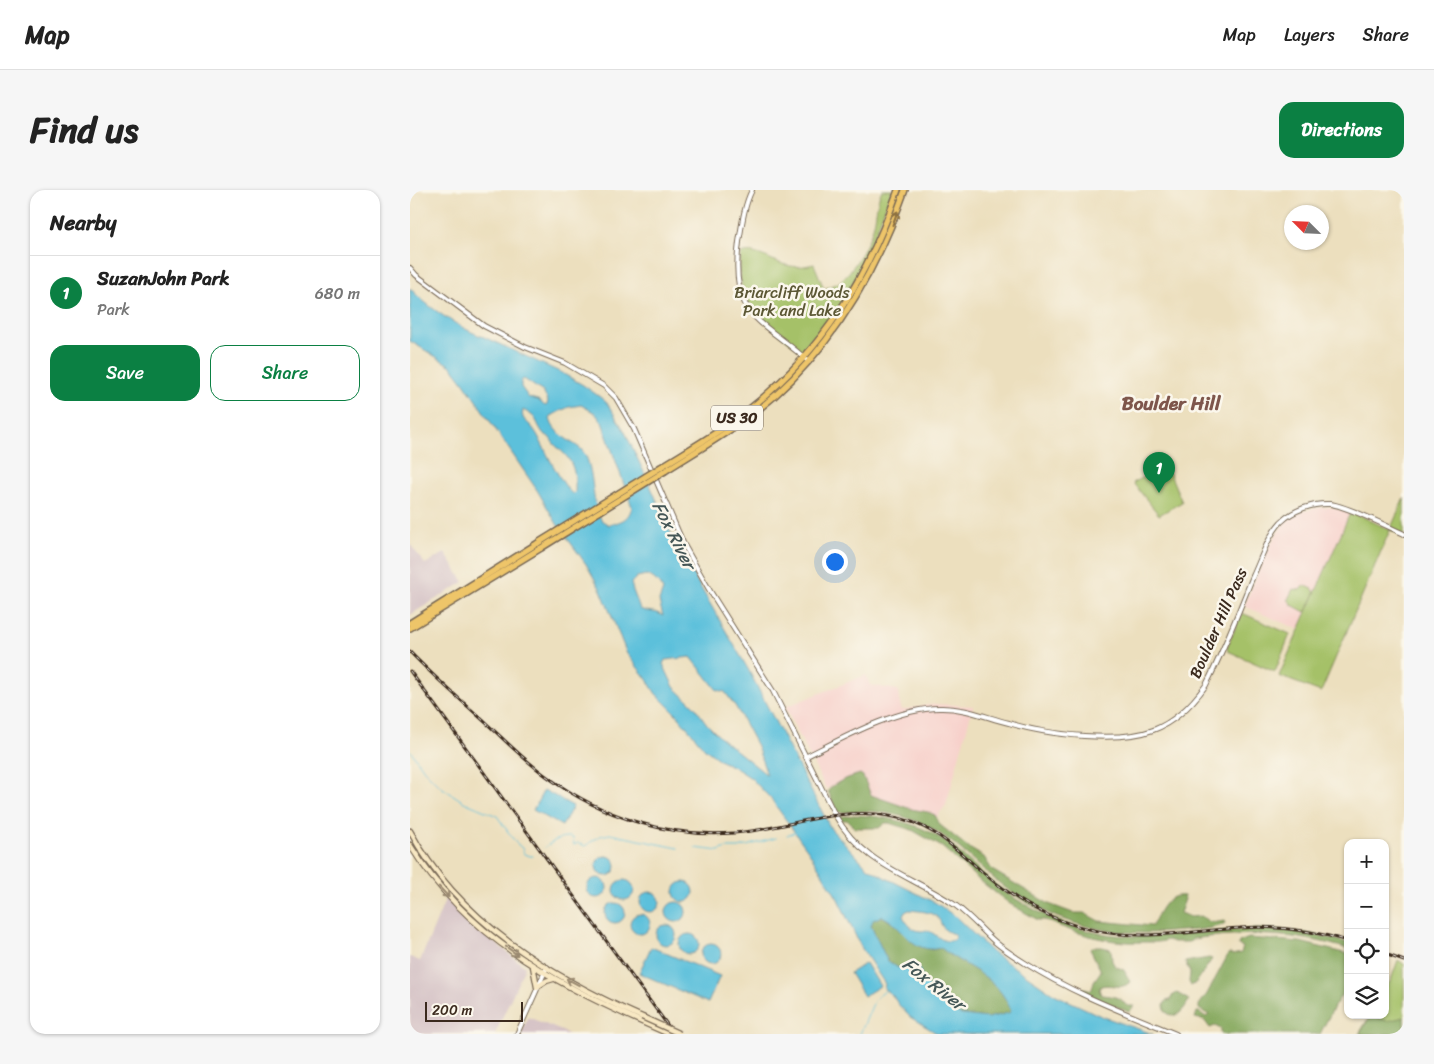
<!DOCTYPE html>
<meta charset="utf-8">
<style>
body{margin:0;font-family:Sriracha,sans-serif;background:#f6f6f6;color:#222}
.controls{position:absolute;right:15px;bottom:15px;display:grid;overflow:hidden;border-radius:10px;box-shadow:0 1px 4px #0004}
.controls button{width:45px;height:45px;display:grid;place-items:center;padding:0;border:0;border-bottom:1px solid #e0e0e0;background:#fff;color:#222;font:25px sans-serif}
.compass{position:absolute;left:874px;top:15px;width:45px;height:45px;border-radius:50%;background:#fff;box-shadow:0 1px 4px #0004;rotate:294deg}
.scale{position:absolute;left:15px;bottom:12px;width:98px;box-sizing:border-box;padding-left:5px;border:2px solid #3b2a1e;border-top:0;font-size:14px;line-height:18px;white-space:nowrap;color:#3b2a1e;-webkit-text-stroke:4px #fbf7ec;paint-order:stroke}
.you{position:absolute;left:424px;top:371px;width:18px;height:18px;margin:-12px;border:4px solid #fff;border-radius:50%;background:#1a73e8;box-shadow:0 0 0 8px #1a73e833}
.badge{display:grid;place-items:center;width:32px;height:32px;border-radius:50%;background:#0b8043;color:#fff;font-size:16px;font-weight:700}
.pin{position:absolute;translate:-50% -41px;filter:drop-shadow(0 1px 2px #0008)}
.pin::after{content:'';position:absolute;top:26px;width:18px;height:15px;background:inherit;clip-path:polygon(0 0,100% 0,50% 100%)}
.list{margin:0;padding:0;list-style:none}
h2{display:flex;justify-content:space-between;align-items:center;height:65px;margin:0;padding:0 20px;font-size:21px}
h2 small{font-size:16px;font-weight:400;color:#767676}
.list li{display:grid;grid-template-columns:32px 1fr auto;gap:15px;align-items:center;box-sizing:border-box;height:75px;padding:0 20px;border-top:1px solid #e0e0e0}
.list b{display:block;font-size:19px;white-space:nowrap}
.list p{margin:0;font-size:16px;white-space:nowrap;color:#767676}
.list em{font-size:16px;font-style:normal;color:#767676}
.actions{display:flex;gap:10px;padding:15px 20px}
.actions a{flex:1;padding:11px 0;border:1px solid #0b8043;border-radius:15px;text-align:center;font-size:18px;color:#0b8043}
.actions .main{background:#0b8043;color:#fff}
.icon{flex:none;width:28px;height:28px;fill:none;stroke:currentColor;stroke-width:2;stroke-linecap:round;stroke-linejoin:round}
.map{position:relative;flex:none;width:994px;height:844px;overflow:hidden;border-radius:15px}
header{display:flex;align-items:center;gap:30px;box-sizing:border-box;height:70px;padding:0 25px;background:#fff;border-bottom:1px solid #e0e0e0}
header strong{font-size:24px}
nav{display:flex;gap:28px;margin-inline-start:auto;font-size:18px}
.intro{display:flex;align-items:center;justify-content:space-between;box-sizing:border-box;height:120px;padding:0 30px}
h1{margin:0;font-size:35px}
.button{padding:12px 22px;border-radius:15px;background:#0b8043;color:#fff;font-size:18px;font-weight:700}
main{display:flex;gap:30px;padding:0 30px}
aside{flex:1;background:#fff;border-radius:15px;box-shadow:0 1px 4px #0004}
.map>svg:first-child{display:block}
.built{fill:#f7d0ca}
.industrial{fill:#d2bec2}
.green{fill:#a5c168;stroke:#707643}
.forest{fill:#84a75c;stroke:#60683d}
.water{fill:#5cc0db;stroke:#4c757c;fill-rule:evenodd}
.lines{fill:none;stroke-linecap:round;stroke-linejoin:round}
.stream{stroke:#5cc0db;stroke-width:1}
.tertiary-casing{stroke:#796956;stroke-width:6}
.secondary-casing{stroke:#796956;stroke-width:7}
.primary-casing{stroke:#796956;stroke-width:8}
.tertiary{stroke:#fff;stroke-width:4}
.secondary{stroke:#f8e8c3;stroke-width:4.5}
.primary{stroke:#eec569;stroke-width:5}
.rail-casing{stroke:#3b2a1e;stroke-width:3}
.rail{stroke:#fbf7ec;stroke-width:1;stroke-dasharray:4;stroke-linecap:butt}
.secondary-bridge-casing{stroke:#796956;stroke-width:7;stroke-linecap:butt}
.primary-bridge-casing{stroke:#796956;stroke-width:8;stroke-linecap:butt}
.secondary-bridge{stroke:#f8e8c3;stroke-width:4.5}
.primary-bridge{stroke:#eec569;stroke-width:5}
.oneway{stroke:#8c7040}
.oneway2{stroke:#9a8970}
.labels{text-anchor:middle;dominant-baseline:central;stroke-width:5;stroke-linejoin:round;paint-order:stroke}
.shield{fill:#fbf7ec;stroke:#75685c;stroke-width:1}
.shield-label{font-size:15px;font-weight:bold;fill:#3b2a1e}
.park-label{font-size:16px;fill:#5b5734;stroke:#fbf7ec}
.street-label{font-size:16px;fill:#3b2a1e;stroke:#fbf7ec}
.water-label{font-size:18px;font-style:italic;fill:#455757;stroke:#fbf7ec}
.quarter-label{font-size:19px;font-weight:bold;fill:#7e564b;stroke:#fbf7ec}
</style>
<header>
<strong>Map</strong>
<nav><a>Map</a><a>Layers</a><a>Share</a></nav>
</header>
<div class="intro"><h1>Find us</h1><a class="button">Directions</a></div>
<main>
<aside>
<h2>Nearby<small></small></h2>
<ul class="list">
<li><span class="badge">1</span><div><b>SuzanJohn Park</b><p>Park</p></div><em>680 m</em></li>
</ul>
<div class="actions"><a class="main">Save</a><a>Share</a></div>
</aside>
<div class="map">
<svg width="994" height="844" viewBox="0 0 994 844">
<rect width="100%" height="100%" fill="#fbf7ec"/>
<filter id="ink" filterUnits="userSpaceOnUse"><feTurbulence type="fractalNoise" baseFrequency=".02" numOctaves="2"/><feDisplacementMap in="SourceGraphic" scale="10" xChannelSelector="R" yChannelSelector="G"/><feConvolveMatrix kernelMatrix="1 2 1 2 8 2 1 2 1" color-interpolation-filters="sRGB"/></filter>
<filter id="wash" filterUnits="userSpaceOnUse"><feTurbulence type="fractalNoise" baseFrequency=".0096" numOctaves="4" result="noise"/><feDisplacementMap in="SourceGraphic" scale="20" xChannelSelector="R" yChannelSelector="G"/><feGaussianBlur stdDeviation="1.12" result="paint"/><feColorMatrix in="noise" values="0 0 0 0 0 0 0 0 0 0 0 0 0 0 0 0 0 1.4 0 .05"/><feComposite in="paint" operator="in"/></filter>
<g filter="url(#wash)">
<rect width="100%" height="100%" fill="#ecdfbe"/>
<path class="built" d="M 921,317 L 940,323 L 890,440 L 834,416 L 854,368 L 864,348 L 873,335 L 883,326 L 895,321 L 906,318 Z
M 456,485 L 460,495 L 488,500 L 489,511 L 492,520 L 524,514 L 563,516 L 536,615 L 525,629 L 458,606 L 450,585 L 416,599 L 375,517 Z"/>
<path class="industrial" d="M 0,354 L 15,374 L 35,363 L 54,392 L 0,425 Z
M 36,708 L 74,743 L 115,777 L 85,844 L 0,844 L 0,767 L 10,771 Z
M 118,827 L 159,844 L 111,844 Z"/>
<path class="green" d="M 472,0 L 482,0 C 465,44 449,90 422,128 C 414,139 405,148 397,158 L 392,161 L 387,158 C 352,129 324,116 331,64 C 344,58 363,72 376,75 C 386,78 395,76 404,74 L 414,99 C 418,97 424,95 428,93 C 443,82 460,52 464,34 C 467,21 466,12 472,0 Z
M 756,275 L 772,312 L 749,325 L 723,293 Z
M 994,308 L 994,345 L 980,340 L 911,502 L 869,486 L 940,323 L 943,322 L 980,340 Z
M 894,395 L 903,399 L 905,403 L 897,421 L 895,422 L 882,415 L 878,409 L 883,399 L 890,400 Z
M 832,423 L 880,444 L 865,482 L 818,461 L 817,457 Z
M 988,770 L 994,774 L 994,844 L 949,844 L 960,825 L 975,825 L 975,799 L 981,790 Z"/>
<path class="forest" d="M 450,584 L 453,586 L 461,605 L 501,619 L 518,622 L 525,625 L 530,635 L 559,658 L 574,667 L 582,680 L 639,714 L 663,723 L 674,723 L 689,731 L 742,736 C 749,723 756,703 774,706 L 775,709 L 770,723 L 781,727 L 791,726 C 802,734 800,733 814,731 L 815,733 C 803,741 774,740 759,742 C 696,747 638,733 588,692 C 564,672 542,648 513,634 C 495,626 474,621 454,621 C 445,621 436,623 427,622 L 418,601 C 424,592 440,587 450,584 Z
M 444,625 C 473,626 501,631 527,646 C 549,659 566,679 585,694 C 608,713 637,727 665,737 C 724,756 784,740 845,739 C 876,738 908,744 938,753 L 938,759 C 888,743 834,741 783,749 L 780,752 L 764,752 L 757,750 C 749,753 743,752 734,752 C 699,754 667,744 635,730 L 628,730 L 600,714 L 569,690 L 532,657 L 502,640 L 479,633 L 475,633 L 469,638 L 445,638 L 437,630 L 430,630 L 428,627 Z
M 472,726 L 521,760 L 531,758 C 557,779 588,785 601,821 L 599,823 L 577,828 L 552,825 L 542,821 L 536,812 L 528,807 L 513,789 L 510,780 L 499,775 L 488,778 L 477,770 L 461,736 L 462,730 Z
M 839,748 L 890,752 L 938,764 L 938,795 L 925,815 L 910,844 L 811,844 L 811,839 L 805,836 L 800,838 L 794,830 L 785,828 L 787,822 L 789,822 L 796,827 L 799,825 L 789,819 L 789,815 L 797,804 L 819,763 L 822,765 L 831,763 L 833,757 L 828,755 L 829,752 Z
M 682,757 L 692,757 L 701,759 L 702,771 L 705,776 L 714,780 L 720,792 C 711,801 702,793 691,796 L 689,799 L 691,805 C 703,806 709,806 717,816 L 724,816 L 719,822 L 672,802 L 671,800 L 675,798 L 680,801 L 682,799 L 684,791 L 691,781 L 680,759 Z
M 799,768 L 802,769 L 786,793 L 781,796 L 779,792 L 780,782 L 775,772 Z
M 767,803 L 779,810 C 774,820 766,832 755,821 L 754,815 L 756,811 L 760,810 L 762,806 Z
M 961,825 L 977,831 L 994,827 L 994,844 L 950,844 Z"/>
<path class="water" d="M 0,98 C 14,115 54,141 74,147 L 152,183 L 173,195 L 190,207 L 197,213 L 214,240 L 240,295 L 266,355 L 338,479 L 421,639 L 440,659 L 457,677 L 472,686 L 526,713 L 546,727 L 583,763 L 644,804 L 691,826 L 743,844 L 528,844 L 500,827 L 488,814 L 483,806 L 474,799 L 475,794 L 451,757 L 428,709 L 399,662 L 361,609 L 341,588 L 324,577 L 311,571 L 295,559 L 267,525 L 246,504 L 236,488 L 217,464 L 191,400 L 176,374 L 147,334 L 127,300 L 54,193 L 41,176 L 0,151 ZM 114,189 L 133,202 L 138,211 L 137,215 L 135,216 L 128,210 L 119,208 L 111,197 L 111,191 ZM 171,215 L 185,223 L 192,232 L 222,317 C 218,331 211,331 199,335 L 191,330 C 189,324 187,318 185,312 C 182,297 182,270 171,259 C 161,251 140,242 140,226 L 159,217 ZM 113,220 C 129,228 124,230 133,243 C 135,245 137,245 139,247 C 142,250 143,254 147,257 C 163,270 166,281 165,302 L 163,304 C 154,299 135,260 129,248 C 127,244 124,239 120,235 C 115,230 111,229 113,220 ZM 236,385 C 244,387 249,393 253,400 L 249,411 L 253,426 C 244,420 239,423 230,419 C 227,409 223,403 221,393 L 227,387 ZM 281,467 L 307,500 L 315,502 L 326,517 L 347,556 L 357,585 L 311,548 L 297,534 L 284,516 L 264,497 L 253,474 L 255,470 ZM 499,720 C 507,721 517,721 524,725 C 534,730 527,739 544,744 L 545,749 C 534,755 529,746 519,741 C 515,739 516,741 511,741 C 503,741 496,733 493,726 L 495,722 ZM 472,726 C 495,737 501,765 531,758 C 558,780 587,784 601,821 L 599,823 L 577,828 L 552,825 L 542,821 L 536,812 L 528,807 L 513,789 L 510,780 L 499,775 L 488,778 L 477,770 L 461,736 L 463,730 Z
M 134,600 L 163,616 L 152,636 L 123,620 Z
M186 676a10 10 0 1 1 20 0a10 10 0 1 1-20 0Z
M177 698a10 10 0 1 1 20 0a10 10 0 1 1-20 0Z
M204 700a10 10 0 1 1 20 0a10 10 0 1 1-20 0Z
M264 702a10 10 0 1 1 20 0a10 10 0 1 1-20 0Z
M230 712a10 10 0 1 1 20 0a10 10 0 1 1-20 0Z
M256 722a10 10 0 1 1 20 0a10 10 0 1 1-20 0Z
M195 723a10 10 0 1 1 20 0a10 10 0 1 1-20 0Z
M220 734a10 10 0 1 1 20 0a10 10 0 1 1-20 0Z
M246 745a10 10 0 1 1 20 0a10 10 0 1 1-20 0Z
M269 754a10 10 0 1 1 20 0a10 10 0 1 1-20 0Z
M291 764a10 10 0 1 1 20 0a10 10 0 1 1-20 0Z
M 241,757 L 310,786 L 298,813 L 229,783 Z
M 456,773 L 470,796 L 454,806 L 440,783 Z"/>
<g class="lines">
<path class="stream" d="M 0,560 L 14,580 L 31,597 L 54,612 L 87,626 L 106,653 L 112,658 L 114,664 L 120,666 L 123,666
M 377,645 L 386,642
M 135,657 C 143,652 153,644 163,648 L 164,655 L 168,653 L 175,656 L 190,646 L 200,644 L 268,658
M 285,658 L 309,661 L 316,658 L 329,658 L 366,648
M 450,844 L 465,809 L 475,801"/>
</g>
</g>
<g filter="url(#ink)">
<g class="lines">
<defs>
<path id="tertiary" d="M 342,0 C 334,16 332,34 329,52 C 319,128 351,128 399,172
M 0,78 L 6,85 L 74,136 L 115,157 L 155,173 L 194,196 L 206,208 L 224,239 L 274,355 L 300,401 L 363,501 L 425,625 C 454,676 499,684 545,715 C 559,725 571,739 584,751 C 593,759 604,766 615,773 C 662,803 715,823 766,844
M 397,566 C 435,547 485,519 529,518 C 553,517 575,527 599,533 C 624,541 648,544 674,546 C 730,550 762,543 796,495 C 814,460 828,423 843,386 C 851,369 858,346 871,332 C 883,320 903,313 920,314 C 938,316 976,336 994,344
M 107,844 L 137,777"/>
<path id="secondary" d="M 0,641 C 48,731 141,787 232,827
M 0,655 C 61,754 157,799 259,844
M 123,776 L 127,797 L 136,791 L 143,789"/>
<path id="primary" d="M 251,277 C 280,259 310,242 337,221 C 412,162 457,89 488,0
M 255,281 C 285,262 316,244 344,223 C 418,166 464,87 495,0
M 0,433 L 128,353
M 0,438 L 131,358"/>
</defs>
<use href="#tertiary" class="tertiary-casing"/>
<use href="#secondary" class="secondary-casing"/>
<use href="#primary" class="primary-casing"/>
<use href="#tertiary" class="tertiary"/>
<use href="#secondary" class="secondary"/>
<use href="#primary" class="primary"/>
<defs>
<path id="rail" d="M 0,462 C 24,487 51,510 76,533 C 97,552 116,572 139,588 C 192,627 259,648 324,643 C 376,639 427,616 479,626 C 528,634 550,665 587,694 C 613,714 643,730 675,738 C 726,752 778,741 830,738 C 866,735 903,741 938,751
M 0,481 L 264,844
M 975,764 L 994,771"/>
</defs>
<use href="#rail" class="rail-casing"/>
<use href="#rail" class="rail"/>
<defs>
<path id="secondary-bridge" d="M 232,827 L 270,844"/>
<path id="primary-bridge" d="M 128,353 L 251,277
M 131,358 L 255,281"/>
</defs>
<use href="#secondary-bridge" class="secondary-bridge-casing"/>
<use href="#primary-bridge" class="primary-bridge-casing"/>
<use href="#secondary-bridge" class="secondary-bridge"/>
<use href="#primary-bridge" class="primary-bridge"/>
</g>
<defs><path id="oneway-shaft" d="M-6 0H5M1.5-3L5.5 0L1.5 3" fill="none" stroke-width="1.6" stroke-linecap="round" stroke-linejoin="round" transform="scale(1.25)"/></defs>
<use class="oneway" href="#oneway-shaft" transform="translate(485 28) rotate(-70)"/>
<g class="oneway2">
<use href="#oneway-shaft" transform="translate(34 702) rotate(47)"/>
<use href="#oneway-shaft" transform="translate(102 761) rotate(36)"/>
<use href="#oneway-shaft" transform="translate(163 792) rotate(-152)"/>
</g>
</g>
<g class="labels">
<rect class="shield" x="301" y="215.5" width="52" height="25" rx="4"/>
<g class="shield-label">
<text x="327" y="228">US 30</text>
</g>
<g class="park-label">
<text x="382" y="102">Briarcliff Woods<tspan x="382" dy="18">Park and Lake</tspan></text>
</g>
<g class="street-label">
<text transform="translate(808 433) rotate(-66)">Boulder Hill Pass</text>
</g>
<g class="water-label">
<text transform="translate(264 345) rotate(63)">Fox River</text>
<text transform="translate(524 794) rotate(38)">Fox River</text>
</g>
<g class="quarter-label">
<text x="761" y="213">Boulder Hill</text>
</g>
</g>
</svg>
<div class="controls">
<button>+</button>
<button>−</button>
<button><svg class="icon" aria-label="locate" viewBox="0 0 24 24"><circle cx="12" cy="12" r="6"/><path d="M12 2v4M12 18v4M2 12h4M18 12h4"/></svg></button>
<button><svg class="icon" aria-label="layers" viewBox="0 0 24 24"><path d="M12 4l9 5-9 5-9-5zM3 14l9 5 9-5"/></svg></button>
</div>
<svg class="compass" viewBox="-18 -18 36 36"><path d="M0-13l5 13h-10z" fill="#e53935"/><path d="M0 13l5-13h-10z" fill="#767676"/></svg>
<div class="scale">200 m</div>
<div class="you"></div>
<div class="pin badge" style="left:749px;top:303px">1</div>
</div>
</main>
